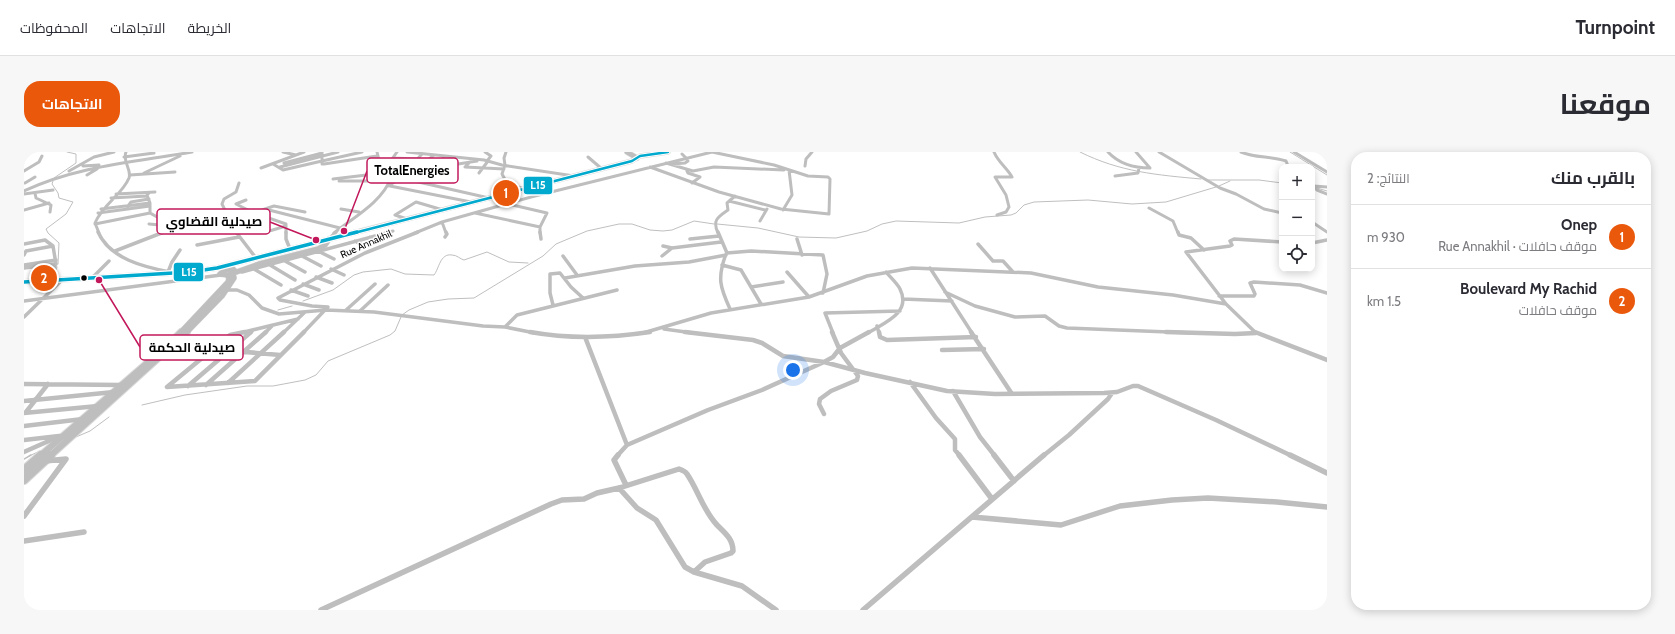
<!DOCTYPE html>
<html lang="ar">
<meta charset="utf-8">
<style>
body{margin:0;font-family:Cabin,Cairo,sans-serif;background:#f7f7f7;color:#2b2b33;direction:rtl}
.controls{position:absolute;right:12px;top:12px;display:grid;overflow:hidden;border-radius:8px;box-shadow:0 2px 10px #0003}
.controls button{width:36px;height:36px;display:grid;place-items:center;padding:0;border:0;border-bottom:1px solid #e1e1e2;background:#fff;color:#2b2b33;font:20px sans-serif}
.you{position:absolute;left:769px;top:218px;width:14px;height:14px;margin:-10px;border:3px solid #fff;border-radius:50%;background:#1a73e8;box-shadow:0 0 0 6px #1a73e833}
.badge{display:grid;place-items:center;width:26px;height:26px;border-radius:50%;background:#ea580c;color:#fff;font-size:13px;font-weight:700}
.pin{position:absolute;translate:-50% -50%;border:2px solid #fff;box-shadow:0 1px 4px #0006}
.list{margin:0;padding:0;list-style:none}
h2{display:flex;justify-content:space-between;align-items:center;height:52px;margin:0;padding:0 16px;font-size:17px}
h2 small{font-size:13px;font-weight:400;color:#7c7c81}
.list li{display:grid;grid-template-columns:26px 1fr auto;gap:12px;align-items:center;box-sizing:border-box;height:64px;padding:0 16px;border-top:1px solid #e1e1e2}
.list b{display:block;font-size:15px;white-space:nowrap}
.list p{margin:0;font-size:13px;white-space:nowrap;color:#7c7c81}
.list em{font-size:13px;font-style:normal;color:#7c7c81}
.icon{flex:none;width:22px;height:22px;fill:none;stroke:currentColor;stroke-width:2;stroke-linecap:round;stroke-linejoin:round}
.map{position:relative;flex:none;width:1303px;height:458px;overflow:hidden;direction:ltr;border-radius:16px}
header{display:flex;align-items:center;gap:24px;box-sizing:border-box;height:56px;padding:0 20px;background:#fff;border-bottom:1px solid #e1e1e2}
header strong{font-size:19px}
nav{display:flex;gap:22px;margin-inline-start:auto;font-size:14px}
.intro{display:flex;align-items:center;justify-content:space-between;box-sizing:border-box;height:96px;padding:0 24px}
h1{margin:0;font-size:28px}
.button{padding:10px 18px;border-radius:16px;background:#ea580c;color:#fff;font-size:14px;font-weight:700}
main{display:flex;gap:24px;padding:0 24px}
aside{flex:1;background:#fff;border-radius:16px;box-shadow:0 2px 10px #0003}
.map>svg:first-child{display:block}
.lines{fill:none;stroke-linecap:round;stroke-linejoin:round}
.stream-far1{stroke:#bfbfbf;stroke-width:1}
.stream{stroke:#bfbfbf;stroke-width:1.5}
.major-far3-casing{stroke:#dbdbdb;stroke-width:5.5}
.major-far2-casing{stroke:#dbdbdb;stroke-width:6}
.major-far1-casing{stroke:#dbdbdb;stroke-width:8}
.major-casing{stroke:#dbdbdb;stroke-width:10}
.highway-casing{stroke:#dbdbdb;stroke-width:6}
.minor-far3{stroke:#bebebe;stroke-width:3}
.minor-far2{stroke:#bebebe;stroke-width:3.5}
.minor-far1{stroke:#bebebe;stroke-width:4.5}
.minor{stroke:#bebebe;stroke-width:5.5}
.major-far3{stroke:#bebebe;stroke-width:4}
.major-far2{stroke:#bebebe;stroke-width:5}
.major-far1{stroke:#bebebe;stroke-width:6}
.major{stroke:#bebebe;stroke-width:8}
.highway{stroke:#bebebe;stroke-width:4.5}
.minor-bridge{stroke:#bebebe;stroke-width:3}
.bus-1-far1-casing{stroke:#fff;stroke-width:4.5}
.bus-1-casing{stroke:#fff;stroke-width:6}
.bus-1-far1{stroke:#00a9ce;stroke-width:2.5}
.bus-1{stroke:#00a9ce;stroke-width:3.5}
.bus-dot{fill:#000;stroke:#fff;stroke-width:1.5}
.labels{text-anchor:middle;dominant-baseline:central;stroke-width:3;stroke-linejoin:round;paint-order:stroke}
.far-street-label{font-size:10px;fill:#000;stroke:#fff}
.leader{fill:none;stroke:#c2185b;stroke-width:1.5}
.callout-dot{fill:#c2185b;stroke:#fff;stroke-width:1.5}
.callout{fill:#fff;stroke:#c2185b;stroke-width:1.5}
.callout-label{font-size:13px;text-anchor:middle;font-weight:bold;fill:#000}
.line-badge{stroke:#fff;stroke-width:1.5}
.badge-label{font-size:11px;text-anchor:middle;font-weight:bold;fill:#fff}
</style>
<header>
<strong>Turnpoint</strong>
<nav><a>الخريطة</a><a>الاتجاهات</a><a>المحفوظات</a></nav>
</header>
<div class="intro"><h1>موقعنا</h1><a class="button">الاتجاهات</a></div>
<main>
<aside>
<h2>بالقرب منك<small>النتائج: 2</small></h2>
<ul class="list">
<li><span class="badge">1</span><div><b>Onep</b><p>موقف حافلات · Rue Annakhil</p></div><em>930 m</em></li>
<li><span class="badge">2</span><div><b>Boulevard My Rachid</b><p>موقف حافلات</p></div><em>1.5 km</em></li>
</ul>
</aside>
<div class="map">
<svg width="1303" height="458" viewBox="0 0 1303 458">
<rect width="100%" height="100%" fill="#fff"/>
<g class="lines">
<path class="stream-far1" d="M 1056,0 C 1096,20 1133,23 1177,27
M 1266,0 L 1303,23
M 30,26 L 52,11 L 52,2 L 43,0
M 1184,28 L 1235,28 L 1258,31
M 29,29 L 28,32 L 34,41 L 35,46 L 49,50 L 42,62 L 22,77 L 24,81 L 35,91 L 34,112
M 1195,34 L 1206,29
M 1293,36 L 1303,39
M 693,72 L 734,76 L 775,85 L 812,86 L 843,79 L 858,72 L 872,69 L 935,71 L 961,65 L 987,63 L 992,61 L 1000,53 L 1010,50 L 1064,48 L 1108,52 L 1142,50 L 1192,35
M 30,126 L 33,115
M 279,149 L 309,138 L 330,123 L 339,120 L 367,117 L 381,122 L 410,123 C 415,117 416,101 428,103 C 433,103 436,107 440,108 L 463,100 L 485,110 L 504,111
M 254,158 L 268,154
M 378,163 L 385,158 L 404,150 L 424,147 L 450,146 L 519,104 L 532,92 L 563,79 L 595,72 L 608,72 L 626,78 L 639,79 L 648,78 L 670,69 L 690,72
M 118,253 L 161,243 L 223,234 L 249,234 L 281,228 L 292,223 L 304,209 L 366,183 L 371,179 L 377,165
M 52,285 L 66,279 L 85,265
M 5,304 L 14,300"/>
<path class="stream" d="M 0,307 L 7,303"/>
<defs>
<path id="major-far3" d="M 329,81 L 608,9 L 616,4 L 644,0"/>
<path id="major-far2" d="M 211,119 L 209,117 L 201,118 L 196,122 L 204,123 L 235,112 L 294,97 L 301,93 L 305,87
M 0,130 L 166,120 L 193,116 L 333,80
M 156,181 L 204,130 L 205,126 L 203,123
M 162,181 L 198,144 L 210,126 L 209,121"/>
<path id="major-far1" d="M 151,186 L 157,180
M 16,304 L 129,206
M 26,304 L 163,180"/>
<path id="major" d="M 0,318 L 17,303
M 0,328 L 27,303"/>
<path id="highway" d="M 603,0 L 613,6"/>
</defs>
<use href="#major-far3" class="major-far3-casing"/>
<use href="#major-far2" class="major-far2-casing"/>
<use href="#major-far1" class="major-far1-casing"/>
<use href="#major" class="major-casing"/>
<use href="#highway" class="highway-casing"/>
<path class="minor-far3" d="M 259,0 L 272,3
M 298,0 L 298,9 L 338,0
M 383,0 L 460,8 L 478,13 L 550,24
M 461,0 L 467,4 L 463,9
M 970,0 C 974,10 983,16 988,25 L 971,25 L 982,43 L 985,55 L 982,60 L 973,63
M 1084,0 C 1095,12 1110,16 1126,16 L 1112,0
M 1135,0 L 1196,36 L 1212,42 L 1240,57 L 1258,61
M 1217,0 C 1231,6 1247,4 1262,9 L 1264,14 L 1267,15
M 1270,0 L 1303,20
M 100,5 L 130,1
M 564,5 L 578,17
M 369,6 L 393,7
M 446,10 L 441,15 L 480,17
M 260,11 L 298,1
M 642,11 L 669,19 L 690,15 L 760,18
M 249,12 L 259,18 L 298,9 L 298,12 L 300,12 L 353,4
M 648,12 L 661,11 L 664,9 L 662,6
M 481,13 L 480,6 L 482,0
M 59,14 L 75,13
M 781,14 L 782,7 L 788,0
M 256,15 L 314,0
M 626,15 L 695,40 L 757,57 L 805,62 L 806,27 L 804,25 L 784,24 L 750,13 L 688,0
M 237,16 L 280,0
M 480,16 L 478,22 L 483,31 L 500,37
M 361,17 L 373,0
M 392,18 L 410,3
M 392,18 L 409,20
M 0,19 L 15,10 L 18,4
M 45,19 L 70,5 L 90,0
M 663,19 L 664,21 L 676,25 L 668,31
M 120,21 L 156,4
M 455,21 L 464,9
M 63,23 L 73,17
M 106,23 L 151,20
M 405,24 L 417,12 L 420,4
M 1091,24 L 1114,21 L 1115,16
M 1288,25 L 1290,34
M 309,27 L 393,17
M 367,27 L 390,29 L 465,46
M 315,29 L 366,29
M 412,29 L 428,13 L 453,9
M 1,31 L 11,25
M 364,34 L 374,28 L 398,2
M 366,34 L 447,50
M 1303,35 L 1290,34 L 1293,38 L 1303,42
M 0,39 C 53,14 111,10 168,0
M 11,41 L 12,46 L 27,53 L 26,60
M 125,41 L 123,43 L 126,51 L 126,61 C 150,77 177,70 204,64
M 0,42 L 29,38
M 92,42 L 131,40
M 87,46 L 123,44
M 222,48 L 212,52 L 230,61 L 241,57 L 316,76
M 705,49 L 741,58
M 484,52 L 523,61 L 516,75 L 516,81
M 104,54 L 107,50 L 125,47
M 1125,56 L 1149,69 L 1154,81
M 77,57 L 126,51
M 241,57 L 250,54 L 281,60
M 317,57 L 335,60
M 0,58 L 25,51
M 759,58 L 768,43 L 765,18
M 74,61 L 126,54
M 451,61 L 516,75
M 147,63 L 166,66 L 201,61
M 371,63 L 392,50 L 419,58
M 371,63 L 383,67
M 136,67 L 153,61
M 736,69 L 743,57
M 418,70 L 422,81
M 1288,70 L 1303,80
M 71,72 L 126,61
M 125,72 L 158,75 L 172,74 L 207,68 L 230,61 L 262,72 L 262,81
M 242,80 L 262,74
M 75,81 L 71,71 C 79,52 98,43 105,26 C 108,17 98,10 102,0
M 137,81 L 152,75
M 212,81 L 198,52 L 200,47 L 212,40 L 215,31
M 310,81 C 330,65 358,50 367,26 L 355,8 L 353,0
M 362,81 L 369,79
M 391,81 L 418,70 L 507,45 L 688,0
M 694,81 C 688,68 694,65 704,58 L 703,51 L 711,44"/>
<path class="minor-far2" d="M 74,80 C 86,107 120,115 146,120
M 212,80 L 232,106
M 262,80 L 262,87 L 266,97
M 516,80 L 517,87
M 694,80 L 703,101
M 1154,80 L 1155,83 L 1167,86 L 1180,98
M 421,85 L 423,82 L 422,80
M 305,87 L 312,80
M 666,87 L 695,84
M 773,87 L 778,103
M 331,89 L 342,95 L 352,90 L 346,85
M 1288,91 L 1303,88
M 0,92 L 21,88 L 29,94 L 32,112 L 24,129
M 954,92 L 969,109 L 979,109 L 989,120
M 173,93 L 215,85
M 639,94 L 648,96 L 697,90
M 91,99 L 140,80
M 294,99 L 310,107
M 703,101 L 727,99 L 799,103 L 803,122 L 799,141
M 702,102 C 693,126 696,135 706,157
M 0,103 L 2,99 L 29,94
M 278,104 L 297,114
M 539,104 L 553,123
M 638,104 L 648,96
M 261,109 L 281,120
M 0,113 L 32,108
M 246,113 L 271,128
M 698,113 L 717,118 L 737,152
M 0,116 L 32,112
M 906,116 L 948,181
M 230,117 L 257,133
M 307,117 L 320,123
M 144,120 L 148,110 L 156,98
M 218,120 L 366,80
M 763,120 L 785,145
M 292,125 L 308,131
M 68,126 L 85,109
M 541,126 L 611,114 L 665,110 L 702,103
M 279,132 L 295,138
M 727,135 L 759,130
M 200,138 L 213,138 L 225,143 L 238,156 L 255,162 L 302,158 L 350,160 L 459,174 L 481,175 L 511,181
M 267,138 L 284,144
M 921,140 L 951,154 L 991,165 L 1021,164 L 1035,174 L 1043,176 L 1170,181
M 1195,144 L 1230,144 L 1231,142 L 1226,131 L 1230,130 L 1276,133 L 1303,141
M 879,147 L 928,149
M 0,149 L 197,123
M 529,153 L 526,141 L 526,122 L 536,121 L 547,135 L 559,146
M 304,155 L 288,154 L 256,148 L 254,146 L 341,101 L 394,80
M 321,159 L 351,132
M 336,159 L 364,133
M 0,165 L 38,128
M 853,174 L 855,181
M 481,175 L 493,163 L 593,138
M 640,177 L 669,181
M 216,181 L 274,167
M 226,181 L 229,178
M 241,181 L 249,173
M 259,181 L 281,160
M 279,181 L 300,159
M 619,181 L 687,161 L 785,145 L 843,124 L 888,116 L 1007,121 L 1074,135 L 1149,143 L 1202,152
M 809,181 L 801,161 L 876,159
M 844,181 C 860,171 888,161 876,137 C 873,131 866,125 862,120
M 1232,181 L 1202,152 L 1162,100 L 1206,94 L 1208,93 L 1206,89 L 1210,87 L 1258,90"/>
<path class="minor-far1" d="M 221,180 L 206,183 L 143,235 L 231,229 L 280,180
M 506,180 C 545,187 586,186 626,180
M 661,180 L 729,188 L 738,191 L 759,204 L 800,210 L 841,221 L 923,239 L 971,242 L 1080,241 L 1093,240 L 1109,234 L 1114,234 L 1192,268 L 1268,304
M 855,180 L 856,185 L 863,188 L 952,185
M 947,180 L 988,242
M 1142,180 L 1211,182 L 1232,181
M 1231,180 L 1303,208
M 561,185 L 603,293
M 188,197 L 256,203
M 918,198 L 960,197
M 886,230 L 912,266 L 931,287 L 931,298 L 936,304
M 204,231 L 260,180
M 0,232 L 97,233
M 182,233 L 242,180
M 164,234 L 227,180
M 929,239 L 956,285 L 971,304
M 0,249 L 90,240
M 2,260 L 24,232
M 0,261 L 74,254
M 800,262 L 795,252 L 796,247 L 807,239 L 833,228 L 834,224 L 817,201 L 808,180
M 0,274 L 59,267
M 0,288 L 35,284
M 0,300 L 36,284
M 593,304 L 603,293 L 684,258 L 738,238 L 800,210 L 809,205 L 816,196 L 845,180
M 1019,304 L 1045,283 L 1084,247 L 1088,241"/>
<path class="minor" d="M 594,303 L 590,308 L 602,333
M 935,303 L 968,347
M 970,303 L 990,329
M 1266,303 L 1303,321
M 595,336 L 613,356 L 632,368 L 661,415 L 670,420 L 718,434 L 752,458
M 0,364 L 42,307 L 21,309
M 948,365 L 1037,373 L 1096,354 L 1148,348 L 1184,346 L 1253,350 L 1303,355
M 0,389 L 60,380
M 297,458 L 527,352 L 538,348 L 560,347 L 573,341 L 595,336 L 655,317 C 658,318 661,319 663,322 C 674,338 679,358 693,373 C 701,381 709,387 709,399 L 707,401 L 681,410 L 670,420
M 839,458 L 1020,303"/>
<use href="#major-far3" class="major-far3"/>
<use href="#major-far2" class="major-far2"/>
<use href="#major-far1" class="major-far1"/>
<use href="#major" class="major"/>
<use href="#highway" class="highway"/>
<path class="minor-bridge" d="M 658,2 L 662,6"/>
<defs>
<path id="bus-1-far1" d="M 330,81 L 608,9 L 616,4 L 644,0"/>
<path id="bus-1" d="M 0,130 L 166,120 L 193,116 L 333,80"/>
</defs>
<use href="#bus-1-far1" class="bus-1-far1-casing"/>
<use href="#bus-1" class="bus-1-casing"/>
<use href="#bus-1-far1" class="bus-1-far1"/>
<use href="#bus-1" class="bus-1"/>
</g>
<circle class="bus-dot" cx="60" cy="126" r="3.5"/>
<g class="labels">
<g class="far-street-label">
<text transform="translate(342 92) rotate(-24)">Rue Annakhil</text>
</g>
</g>
<path class="leader" d="M320 79L343 19M292 88L246 70M75 128L116 195"/>
<g class="callout-dot">
<circle cx="320" cy="79" r="4"/>
<circle cx="292" cy="88" r="4"/>
<circle cx="75" cy="128" r="4"/>
</g>
<g class="callout">
<rect x="343" y="6" width="91" height="25" rx="4"/>
<rect x="133" y="57" width="113" height="25" rx="4"/>
<rect x="116" y="183" width="103" height="25" rx="4"/>
</g>
<g class="callout-label">
<text x="388" y="23">TotalEnergies</text>
<text x="190" y="74">صيدلية القضاوي</text>
<text x="168" y="200">صيدلية الحكمة</text>
</g>
<g class="line-badge">
<rect x="499" y="24" width="30" height="19" rx="4" fill="#00a9ce"/>
<rect x="149" y="110" width="31" height="20" rx="4" fill="#00a9ce"/>
</g>
<g class="badge-label">
<text x="514" y="37">L15</text>
<text x="165" y="124">L15</text>
</g>
</svg>
<div class="controls">
<button>+</button>
<button>−</button>
<button><svg class="icon" aria-label="locate" viewBox="0 0 24 24"><circle cx="12" cy="12" r="6"/><path d="M12 2v4M12 18v4M2 12h4M18 12h4"/></svg></button>
</div>
<div class="you"></div>
<div class="pin badge" style="left:482px;top:41px">1</div>
<div class="pin badge" style="left:20px;top:126px">2</div>
</div>
</main>
